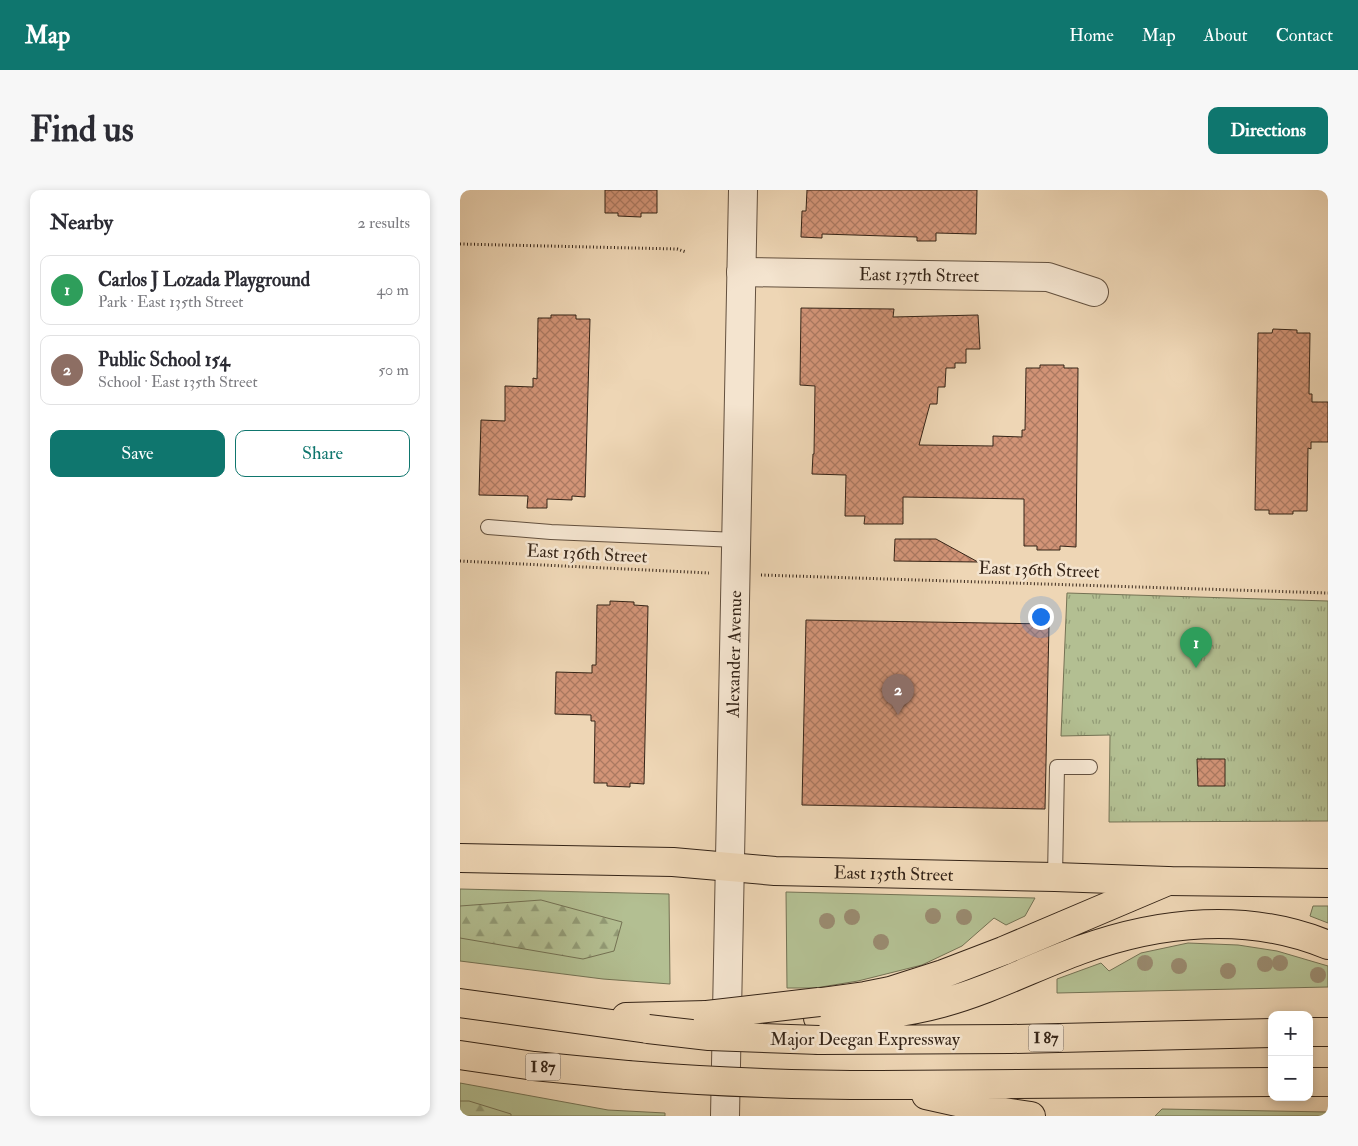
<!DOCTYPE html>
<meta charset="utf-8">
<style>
body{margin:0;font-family:"IM FELL Double Pica",serif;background:#f7f7f7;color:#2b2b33}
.controls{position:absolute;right:15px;bottom:15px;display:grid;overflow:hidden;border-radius:10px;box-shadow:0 2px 8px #0003}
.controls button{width:45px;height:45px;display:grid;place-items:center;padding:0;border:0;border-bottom:1px solid #e1e1e2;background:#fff;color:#2b2b33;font:25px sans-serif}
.you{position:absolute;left:580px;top:426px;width:18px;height:18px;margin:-12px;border:4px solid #fff;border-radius:50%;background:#1a73e8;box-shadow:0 0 0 8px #1a73e833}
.badge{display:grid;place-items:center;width:32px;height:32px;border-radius:50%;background:#0f766e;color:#fff;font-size:16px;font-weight:700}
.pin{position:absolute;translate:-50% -41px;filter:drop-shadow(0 1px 2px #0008)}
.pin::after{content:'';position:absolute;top:26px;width:18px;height:15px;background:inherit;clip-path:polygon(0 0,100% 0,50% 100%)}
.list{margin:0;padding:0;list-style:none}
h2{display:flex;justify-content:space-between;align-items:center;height:65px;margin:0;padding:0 20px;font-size:21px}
h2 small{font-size:16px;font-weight:400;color:#7c7c81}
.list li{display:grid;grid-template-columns:32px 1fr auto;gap:15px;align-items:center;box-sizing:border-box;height:70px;margin:0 10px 10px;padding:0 10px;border:1px solid #e1e1e2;border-radius:10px}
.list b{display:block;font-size:19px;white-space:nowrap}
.list p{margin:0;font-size:16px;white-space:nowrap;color:#7c7c81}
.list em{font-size:16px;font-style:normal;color:#7c7c81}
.actions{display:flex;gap:10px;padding:15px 20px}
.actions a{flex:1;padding:11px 0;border:1px solid #0f766e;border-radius:10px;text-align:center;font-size:18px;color:#0f766e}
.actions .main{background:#0f766e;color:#fff}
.map{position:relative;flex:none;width:868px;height:926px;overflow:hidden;border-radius:10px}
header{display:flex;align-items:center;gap:30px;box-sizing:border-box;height:70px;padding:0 25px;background:#0f766e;color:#fff}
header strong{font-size:24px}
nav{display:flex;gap:28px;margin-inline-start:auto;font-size:18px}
.intro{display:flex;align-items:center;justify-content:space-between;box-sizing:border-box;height:120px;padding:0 30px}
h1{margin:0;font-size:35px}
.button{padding:12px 22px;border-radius:10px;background:#0f766e;color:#fff;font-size:18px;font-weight:700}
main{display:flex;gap:30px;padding:0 30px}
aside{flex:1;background:#fff;border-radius:10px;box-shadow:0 2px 8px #0003}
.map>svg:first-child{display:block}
.grass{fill:#b3bf92;stroke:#747254}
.forest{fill:url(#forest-firs);stroke:#747254}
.park{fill:url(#park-tufts);stroke:#747254}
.building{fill:url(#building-cross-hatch);stroke:#352417}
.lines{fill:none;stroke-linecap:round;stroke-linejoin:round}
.service-casing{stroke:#63503e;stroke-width:16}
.minor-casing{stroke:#63503e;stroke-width:30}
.primary-casing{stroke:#352417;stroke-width:30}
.motorway-casing{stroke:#352417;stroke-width:30}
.path{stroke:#352417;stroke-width:3;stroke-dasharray:1 2.5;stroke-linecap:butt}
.service{stroke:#f4e4cf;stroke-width:14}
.minor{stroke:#f4e4cf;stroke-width:28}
.primary{stroke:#eed6b5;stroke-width:28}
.motorway{stroke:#eed6b5;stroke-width:28}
.motorway-bridge-casing{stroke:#352417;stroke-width:30;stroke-linecap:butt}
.motorway-bridge{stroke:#eed6b5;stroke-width:28}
.tree{fill:#998a6f}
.labels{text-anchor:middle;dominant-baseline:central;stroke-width:5;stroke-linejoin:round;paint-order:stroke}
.shield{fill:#f4e4cf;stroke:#6e5e4e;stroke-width:1}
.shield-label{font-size:16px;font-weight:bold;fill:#352417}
.street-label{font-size:18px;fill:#352417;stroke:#f4e4cf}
</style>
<header>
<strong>Map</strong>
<nav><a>Home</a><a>Map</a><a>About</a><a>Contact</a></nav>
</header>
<div class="intro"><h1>Find us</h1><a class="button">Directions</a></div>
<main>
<aside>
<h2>Nearby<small>2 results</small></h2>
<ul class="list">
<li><span class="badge" style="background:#2e9e5b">1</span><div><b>Carlos J Lozada Playground</b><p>Park · East 135th Street</p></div><em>40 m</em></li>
<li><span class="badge" style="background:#8d6e63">2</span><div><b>Public School 154</b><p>School · East 135th Street</p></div><em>50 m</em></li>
</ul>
<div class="actions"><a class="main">Save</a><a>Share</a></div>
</aside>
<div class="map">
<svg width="868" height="926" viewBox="0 0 868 926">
<defs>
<pattern id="forest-firs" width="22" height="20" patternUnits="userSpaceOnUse" patternTransform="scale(1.25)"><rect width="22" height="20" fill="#b3bf92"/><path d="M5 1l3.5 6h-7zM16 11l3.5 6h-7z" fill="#929b76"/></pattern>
<pattern id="park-tufts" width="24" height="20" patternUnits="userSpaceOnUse" patternTransform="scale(1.25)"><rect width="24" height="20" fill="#b3bf92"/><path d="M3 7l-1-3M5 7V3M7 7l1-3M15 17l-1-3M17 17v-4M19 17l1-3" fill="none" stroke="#929b76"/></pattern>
<pattern id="building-cross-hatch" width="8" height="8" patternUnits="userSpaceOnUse" patternTransform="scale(1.25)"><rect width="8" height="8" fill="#d29477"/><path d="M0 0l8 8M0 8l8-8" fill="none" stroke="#ab7961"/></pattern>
</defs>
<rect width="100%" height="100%" fill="#eed6b5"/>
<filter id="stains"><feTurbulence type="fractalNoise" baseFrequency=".004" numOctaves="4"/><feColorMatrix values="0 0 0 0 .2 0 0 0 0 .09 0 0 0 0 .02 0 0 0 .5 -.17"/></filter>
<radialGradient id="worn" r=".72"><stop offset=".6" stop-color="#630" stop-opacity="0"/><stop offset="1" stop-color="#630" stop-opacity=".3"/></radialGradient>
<path class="grass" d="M 0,699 L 209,704 L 210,794 L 143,789 L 0,771 Z
M 326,702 L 575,708 L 565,726 L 546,735 L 534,728 L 502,756 L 462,775 L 398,791 L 355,798 L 327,798 Z
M 853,716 L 868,716 L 868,733 L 850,726 Z
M 728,753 L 778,755 L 817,761 L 868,776 L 868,797 L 597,803 L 597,789 L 641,773 L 649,781 L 681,763 Z
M 0,893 L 148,920 L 205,923 L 205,926 L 0,926 Z
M 702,919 L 868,922 L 868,926 L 695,926 Z"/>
<path class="forest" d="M 81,710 L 162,732 L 154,761 L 123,769 L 0,748 L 0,716 Z
M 0,911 L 9,911 L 51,924 L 51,926 L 0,926 Z"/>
<path class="park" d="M 607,403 L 868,411 L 868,631 L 649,632 L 650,545 L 601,546 Z"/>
<path class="building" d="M 145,0 L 197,0 L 197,23 L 181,23 L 181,27 L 158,26 L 158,23 L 145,23 Z
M 347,0 L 517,0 L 516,44 L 476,43 L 476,51 L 457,51 L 457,47 L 362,44 L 362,48 L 341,47 L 342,21 L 346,21 Z
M 341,118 L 434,119 L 433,127 L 518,125 L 520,159 L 506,159 L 506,173 L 495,173 L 495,178 L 486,178 L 485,197 L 478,197 L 477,214 L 470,214 L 459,255 L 533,256 L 533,246 L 562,247 L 562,240 L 565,240 L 566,178 L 580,178 L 580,175 L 604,175 L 604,178 L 618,178 L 616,357 L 600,356 L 600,360 L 577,360 L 577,356 L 564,356 L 564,309 L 443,307 L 443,334 L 404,334 L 405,326 L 385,326 L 386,285 L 352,284 L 353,264 L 354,264 L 355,196 L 340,195 Z
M 91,125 L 116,125 L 116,129 L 130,129 L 125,307 L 112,306 L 112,310 L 87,309 L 87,318 L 67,318 L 68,306 L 19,305 L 21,230 L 45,231 L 45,196 L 73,197 L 73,188 L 77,189 L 78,128 L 91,128 Z
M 813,139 L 837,140 L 837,143 L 850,143 L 849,204 L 852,204 L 852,212 L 868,212 L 868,252 L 851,252 L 851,259 L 848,258 L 847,321 L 833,321 L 833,324 L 809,324 L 809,320 L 795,320 L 798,143 L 812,143 Z
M 435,349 L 476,349 L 518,372 L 434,371 Z
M 150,411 L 174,412 L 174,415 L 188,416 L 184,594 L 170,593 L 170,597 L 147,596 L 147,593 L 134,593 L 135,531 L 131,531 L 131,525 L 95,524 L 96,482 L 132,483 L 132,475 L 136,475 L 137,415 L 150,415 Z
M 346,430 L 589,434 L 585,619 L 342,615 Z
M 737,569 L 765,569 L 765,596 L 738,596 Z"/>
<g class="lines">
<defs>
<path id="service" d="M 28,337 L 91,342 L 277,350
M 595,687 L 597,577 L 630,577"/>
<g id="minor">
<path id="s1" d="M 281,82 L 588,87 L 634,102"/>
<path id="s2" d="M 265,926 L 283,0"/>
</g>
<g id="primary">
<path id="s3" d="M 0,668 L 213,672 L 315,681 L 595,687 L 708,691 L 868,693"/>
</g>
<path id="motorway" d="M 361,812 L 405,806 L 430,801 L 483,784 L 543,761 L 708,691
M 0,813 L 188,839
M 166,827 L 247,825
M 358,828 C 400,828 442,824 482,813 C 530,800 574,777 620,760 C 700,731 788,722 868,755
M 849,842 L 868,842
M 359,850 L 551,849 L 812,843
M 0,865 L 74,876 L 167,885
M 849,892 L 868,892
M 421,895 L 812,892
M 466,905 L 537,921 L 571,926"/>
</defs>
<use href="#service" class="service-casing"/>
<use href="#minor" class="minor-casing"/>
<use href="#primary" class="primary-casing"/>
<use href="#motorway" class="motorway-casing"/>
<path class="path" d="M 0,54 L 217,59 L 226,62
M 0,371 L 249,383
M 301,385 L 868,403"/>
<use href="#service" class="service"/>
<use href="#minor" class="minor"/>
<use href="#primary" class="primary"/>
<use href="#motorway" class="motorway"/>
<defs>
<path id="motorway-bridge" d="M 247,825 L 359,812
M 188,839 L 249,846 L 359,850
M 167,885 C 251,892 336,895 421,895"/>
</defs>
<use href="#motorway-bridge" class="motorway-bridge-casing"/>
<use href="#motorway-bridge" class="motorway-bridge"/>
</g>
<g class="tree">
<circle cx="473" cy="726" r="8"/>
<circle cx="392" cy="727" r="8"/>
<circle cx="504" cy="727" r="8"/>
<circle cx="367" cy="731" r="8"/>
<circle cx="421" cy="752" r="8"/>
<circle cx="685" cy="773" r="8"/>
<circle cx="820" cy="773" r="8"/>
<circle cx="805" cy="774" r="8"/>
<circle cx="719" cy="776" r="8"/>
<circle cx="768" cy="781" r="8"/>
<circle cx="858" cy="785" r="8"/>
</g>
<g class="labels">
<g class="shield">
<rect x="568.5" y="834.5" width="35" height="27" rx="4"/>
<rect x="65.5" y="863.5" width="35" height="27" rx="4"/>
</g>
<g class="shield-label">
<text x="586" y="848">I 87</text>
<text x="83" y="877">I 87</text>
</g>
<g class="street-label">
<text stroke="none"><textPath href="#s1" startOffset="178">East 137th Street</textPath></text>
<text transform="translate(127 364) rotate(3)">East 136th Street</text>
<text transform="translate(579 380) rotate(2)">East 136th Street</text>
<text stroke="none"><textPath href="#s2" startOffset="462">Alexander Avenue</textPath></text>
<text stroke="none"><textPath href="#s3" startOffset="434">East 135th Street</textPath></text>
<text x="405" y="849">Major Deegan Expressway</text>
</g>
</g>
<rect width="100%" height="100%" filter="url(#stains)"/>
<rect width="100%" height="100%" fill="url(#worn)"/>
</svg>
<div class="controls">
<button>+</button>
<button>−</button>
</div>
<div class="you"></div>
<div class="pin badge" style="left:736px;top:478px;background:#2e9e5b">1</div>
<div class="pin badge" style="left:438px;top:525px;background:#8d6e63">2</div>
</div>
</main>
